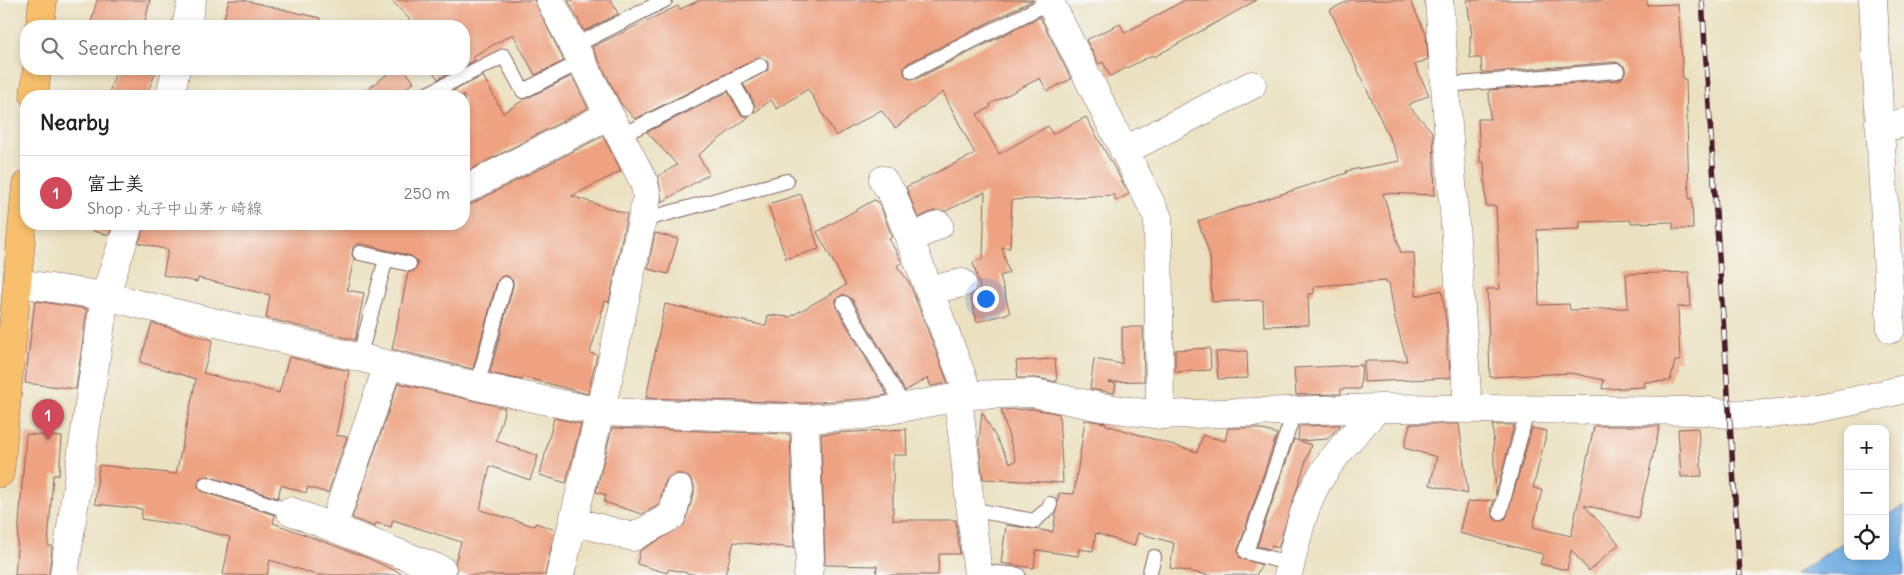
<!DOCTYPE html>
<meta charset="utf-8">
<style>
body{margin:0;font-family:Delius,"Klee One",sans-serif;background:#f6f6f6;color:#202124}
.controls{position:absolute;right:15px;bottom:15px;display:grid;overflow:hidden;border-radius:10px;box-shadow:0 2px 8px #0003}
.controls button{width:45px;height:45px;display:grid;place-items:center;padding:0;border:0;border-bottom:1px solid #e0e0e0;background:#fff;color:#202124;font:25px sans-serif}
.you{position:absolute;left:985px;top:298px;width:18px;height:18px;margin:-12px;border:4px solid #fff;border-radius:50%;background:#1a73e8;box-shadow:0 0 0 8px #1a73e833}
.badge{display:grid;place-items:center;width:32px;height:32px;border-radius:50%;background:#d1495b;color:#fff;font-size:16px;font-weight:700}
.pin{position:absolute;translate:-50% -41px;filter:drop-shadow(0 1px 2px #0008)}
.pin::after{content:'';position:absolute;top:26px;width:18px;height:15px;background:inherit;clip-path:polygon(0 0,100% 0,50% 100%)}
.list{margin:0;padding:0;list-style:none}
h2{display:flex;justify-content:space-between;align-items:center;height:65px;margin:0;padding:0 20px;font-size:21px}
h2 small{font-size:16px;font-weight:400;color:#757577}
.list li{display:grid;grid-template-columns:32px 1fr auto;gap:15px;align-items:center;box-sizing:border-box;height:75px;padding:0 20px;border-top:1px solid #e0e0e0}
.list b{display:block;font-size:19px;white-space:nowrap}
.list p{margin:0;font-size:16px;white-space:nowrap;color:#757577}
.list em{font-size:16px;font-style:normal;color:#757577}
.icon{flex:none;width:28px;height:28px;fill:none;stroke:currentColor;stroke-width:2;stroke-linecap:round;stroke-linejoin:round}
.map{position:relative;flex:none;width:1904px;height:575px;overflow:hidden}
.search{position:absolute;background:#fff;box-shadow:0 2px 8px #0003;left:20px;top:20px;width:450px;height:55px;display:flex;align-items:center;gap:12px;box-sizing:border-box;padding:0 18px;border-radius:20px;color:#757577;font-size:19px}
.panel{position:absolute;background:#fff;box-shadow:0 2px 8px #0003;left:20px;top:90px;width:450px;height:140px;border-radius:20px}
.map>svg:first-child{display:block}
.water{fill:#70aee3;stroke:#5d6687}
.building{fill:#eea281}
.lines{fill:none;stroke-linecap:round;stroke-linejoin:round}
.service-casing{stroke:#82635f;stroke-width:16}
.minor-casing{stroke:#82635f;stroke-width:29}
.tertiary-casing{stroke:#82635f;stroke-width:29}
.primary-casing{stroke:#82635f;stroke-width:29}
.service{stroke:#fff;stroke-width:14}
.minor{stroke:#fff;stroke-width:28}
.tertiary{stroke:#fff;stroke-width:28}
.primary{stroke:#f8bf6c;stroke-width:28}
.rail-casing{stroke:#4a1f2b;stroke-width:5.5}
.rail{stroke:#f6f6f2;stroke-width:4;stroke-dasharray:11;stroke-linecap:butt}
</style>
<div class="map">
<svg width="1904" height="575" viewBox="0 0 1904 575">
<rect width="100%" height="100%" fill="#f6f6f2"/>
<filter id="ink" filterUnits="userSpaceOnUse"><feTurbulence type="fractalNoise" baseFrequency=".02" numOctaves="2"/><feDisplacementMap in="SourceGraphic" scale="10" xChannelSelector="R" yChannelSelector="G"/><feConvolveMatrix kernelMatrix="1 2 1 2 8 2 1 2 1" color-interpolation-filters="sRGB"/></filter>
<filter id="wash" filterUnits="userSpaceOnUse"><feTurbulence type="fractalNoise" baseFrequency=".0096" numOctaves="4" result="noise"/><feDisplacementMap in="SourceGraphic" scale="20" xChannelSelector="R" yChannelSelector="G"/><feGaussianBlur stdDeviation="1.12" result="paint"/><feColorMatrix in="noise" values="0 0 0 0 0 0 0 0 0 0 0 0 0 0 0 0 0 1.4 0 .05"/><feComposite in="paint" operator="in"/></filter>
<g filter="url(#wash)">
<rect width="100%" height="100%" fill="#ebe1c0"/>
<path class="water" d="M 1904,506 L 1904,575 L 1794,575 L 1848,539 L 1848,556 L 1885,556 L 1885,516 Z"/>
<g id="blocks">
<path class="building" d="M 97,0 L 150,0 L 144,26 L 90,26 Z
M 229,0 L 243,0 L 320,18 L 319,26 L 222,26 Z
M 391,0 L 534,0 L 564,61 L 535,75 L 513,34 L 473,56 L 475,60 L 464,66 L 464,26 L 416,26 Z
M 568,0 L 611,0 L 618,14 L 584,31 Z
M 700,0 L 1033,0 L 908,63 L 904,67 L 904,74 L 908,79 L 916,79 L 1040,17 L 1071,79 L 1047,91 L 1040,78 L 990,104 L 991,107 L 977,114 L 999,154 L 1048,126 L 1052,134 L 1086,117 L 1129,194 L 1116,201 L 1114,195 L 1012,200 L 1010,248 L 1002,247 L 1009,273 L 1000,276 L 1010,313 L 977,322 L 970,296 L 980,288 L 973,262 L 983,259 L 985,192 L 946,211 L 933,211 L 918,218 L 906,187 L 975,154 L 943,92 L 895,128 L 881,110 L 836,136 L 808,89 L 777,109 L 771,100 L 754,113 L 755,104 L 743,84 L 768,70 L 768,62 L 760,57 L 635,119 L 621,104 L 592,47 L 678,6 L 680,9 Z
M 1185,0 L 1257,0 L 1154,57 L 1153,55 L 1110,76 L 1103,62 L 1099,64 L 1086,40 L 1120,24 L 1125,33 Z
M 1350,0 L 1410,0 L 1426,34 L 1428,59 L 1415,65 L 1429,95 L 1408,105 L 1433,133 L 1435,195 L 1383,193 L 1401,253 L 1414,253 L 1416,296 L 1442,290 L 1447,329 L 1447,360 L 1449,360 L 1450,378 L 1364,382 L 1364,361 L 1407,361 L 1395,319 L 1389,283 L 1386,283 L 1386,281 L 1314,286 L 1314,294 L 1308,294 L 1309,325 L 1264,326 L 1263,300 L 1212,302 L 1210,256 L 1198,221 L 1347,173 L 1346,171 L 1400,161 L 1330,10 Z
M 1467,0 L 1647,0 L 1647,5 L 1678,4 L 1683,79 L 1686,79 L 1689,199 L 1692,198 L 1693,229 L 1673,229 L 1673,222 L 1631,223 L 1631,220 L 1580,222 L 1580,229 L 1537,230 L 1539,305 L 1569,304 L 1570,310 L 1628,308 L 1626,274 L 1689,272 L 1691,306 L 1678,307 L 1680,361 L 1675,361 L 1670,381 L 1644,382 L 1645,387 L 1602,389 L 1604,380 L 1571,373 L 1490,377 L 1487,289 L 1500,289 L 1496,206 L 1486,206 L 1484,162 L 1480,162 L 1478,119 L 1490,119 L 1489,90 L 1618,80 L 1622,78 L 1626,71 L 1624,66 L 1616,62 L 1482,73 L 1481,58 L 1470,58 L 1470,36 L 1472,36 Z
M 117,69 L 157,69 L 146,96 L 108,96 Z
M 394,69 L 404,69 L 414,82 L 396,96 L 359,96 Z
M 431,69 L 458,69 L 438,79 Z
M 483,76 L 503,113 L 525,99 L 572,76 L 588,108 L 464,173 L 464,96 L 452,96 L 449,93 Z
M 728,92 L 740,113 L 743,116 L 750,116 L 698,155 L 709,174 L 662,202 L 658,176 L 677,165 L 647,132 Z
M 603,136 L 621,171 L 572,196 L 627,214 L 609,302 L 605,301 L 590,353 L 597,355 L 588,394 L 523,377 L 522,380 L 490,373 L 513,286 L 513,281 L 508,276 L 502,276 L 497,282 L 473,369 L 392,349 L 408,273 L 415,270 L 418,265 L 417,261 L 411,256 L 362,244 L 357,244 L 353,247 L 352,255 L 354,259 L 347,290 L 364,293 L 355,340 L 266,318 L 270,295 L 198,278 L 197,282 L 163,275 L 168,250 L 139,243 L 144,224 L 464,224 L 464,206 L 471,204 Z
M 801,194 L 819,249 L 786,259 L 768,204 Z
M 874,200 L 879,202 L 892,237 L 889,239 L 902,262 L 897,266 L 909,282 L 948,383 L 931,386 L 928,378 L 905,391 L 852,299 L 843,294 L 836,299 L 836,307 L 887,395 L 861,399 L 805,403 L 646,398 L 665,304 L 766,326 L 768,315 L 790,317 L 846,285 L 817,232 Z
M 93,224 L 113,224 L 109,235 L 93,231 Z
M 655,233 L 678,239 L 668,274 L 648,269 Z
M 35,301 L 87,309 L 76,389 L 25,383 Z
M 152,323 L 213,340 L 203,373 L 279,393 L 289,357 L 349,371 L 336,435 L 347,437 L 328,493 L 308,487 L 306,493 L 281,485 L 278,498 L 208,476 L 200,478 L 198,486 L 203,492 L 275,515 L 273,523 L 365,557 L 405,575 L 317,575 L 270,560 L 267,575 L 223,575 L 230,537 L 180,525 L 141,519 L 142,509 L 95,504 L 99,465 L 176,474 L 196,379 L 140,362 Z
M 1122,327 L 1143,327 L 1144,381 L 1109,382 L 1116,384 L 1114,393 L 1090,389 L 1094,359 L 1122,364 Z
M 1210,348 L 1211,370 L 1175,372 L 1175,350 Z
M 1247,351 L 1248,378 L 1218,379 L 1216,352 Z
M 1055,359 L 1057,382 L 1037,378 L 1018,378 L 1016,361 Z
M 1362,365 L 1360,389 L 1341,389 L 1341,394 L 1296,395 L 1294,368 Z
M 398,383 L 505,408 L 496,441 L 538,456 L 530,480 L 490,466 L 480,510 L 534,526 L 536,523 L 555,530 L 545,575 L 457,575 L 455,563 L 461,542 L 393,520 L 391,527 L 376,523 L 375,527 L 352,518 Z
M 1033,409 L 1059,414 L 1063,483 L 983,479 L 979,442 L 982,412 L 1010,463 L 1016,461 L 1001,410 Z
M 554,418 L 581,424 L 566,483 L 540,475 Z
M 1085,420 L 1106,423 L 1106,425 L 1197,452 L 1203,435 L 1225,441 L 1228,428 L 1256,428 L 1277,434 L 1238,550 L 1240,558 L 1262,565 L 1256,575 L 1208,575 L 1170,568 L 1174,543 L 1138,533 L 1134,546 L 1096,533 L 1093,551 L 1079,549 L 1078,556 L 1036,550 L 1034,568 L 1001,563 L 1006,525 L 1053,532 L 1059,493 L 1074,494 Z
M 1410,424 L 1459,424 L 1468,494 L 1430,485 L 1437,457 L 1404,448 Z
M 1341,425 L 1327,439 L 1299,441 L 1311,445 L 1278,548 L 1272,546 L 1270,549 L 1257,546 L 1294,439 L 1298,441 L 1299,426 Z
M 1493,425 L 1514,425 L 1496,495 L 1494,463 Z
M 1594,426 L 1660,426 L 1638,518 L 1584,505 L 1619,544 L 1589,571 L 1571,550 L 1567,570 L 1540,564 L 1543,554 L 1459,533 L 1467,502 L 1494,500 L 1491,510 L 1494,518 L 1498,521 L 1506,518 L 1532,428 L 1547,431 L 1533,488 L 1542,490 L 1533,527 L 1571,536 Z
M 612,428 L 790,434 L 794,548 L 734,542 L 725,575 L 697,575 L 669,569 L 667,573 L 637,564 L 640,551 L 684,525 L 694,493 L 694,485 L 690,478 L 682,474 L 674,474 L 668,478 L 664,485 L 659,505 L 642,514 L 604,502 L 606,495 L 596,492 Z
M 1698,428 L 1702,476 L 1681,477 L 1678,429 Z
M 906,429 L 907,455 L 893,455 L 893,520 L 956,520 L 960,554 L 939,554 L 938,575 L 876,575 L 877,566 L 825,565 L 821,434 Z
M 26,434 L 62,437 L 59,475 L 53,475 L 48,546 L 52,546 L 49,575 L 15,575 Z"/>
</g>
</g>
<g filter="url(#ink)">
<use href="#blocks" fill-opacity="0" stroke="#82635f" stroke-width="1"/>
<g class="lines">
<defs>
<path id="service" d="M 574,46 L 665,0
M 912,71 L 1050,2
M 731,80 L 747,108
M 1445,85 L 1617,71
M 423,96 L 504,56 L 523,91 L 582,61
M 620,136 L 760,66
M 643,220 L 787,181
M 360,253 L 409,264
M 844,303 L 905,408
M 359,358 L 386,259
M 477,386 L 505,284
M 206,484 L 290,511
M 970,509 L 1034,521 L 1049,508 L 1050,504
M 1500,512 L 1528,408
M 1291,564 L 1246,552 L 1295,410
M 978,571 L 1018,575
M 1149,575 L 1154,557"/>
<path id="minor" d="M 550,0 L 644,182 L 647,197 L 608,379 L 560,575
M 1049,0 L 1158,218 L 1160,415
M 1873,0 L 1891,329
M 186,26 L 192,0
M 170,96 L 176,69
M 1879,122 L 1897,125 L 1904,122
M 1124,151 L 1252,85
M 883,180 L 893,195 L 969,395
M 464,190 L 609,115
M 910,239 L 939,225
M 18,283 L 105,296 L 477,386 L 600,412 L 805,419 L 863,415 L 969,395 L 1034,393 L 1101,407 L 1160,415 L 1378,408 L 1708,411 C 1763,423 1850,403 1904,389
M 929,290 L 962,283
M 958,397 L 978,575
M 805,419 L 810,558 L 808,575
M 290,511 L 442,570
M 573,521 L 633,537 L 672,516 L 679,489
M 333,527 L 388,365
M 64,575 L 105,296 L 129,224
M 1288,575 C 1295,545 1302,510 1317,483 C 1333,455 1356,432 1378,408"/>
<path id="tertiary" d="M 1439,0 L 1468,408"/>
<path id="primary" d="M 40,26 L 43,0
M 34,96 L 37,69
M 0,473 L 26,185"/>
</defs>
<use href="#service" class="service-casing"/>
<use href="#minor" class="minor-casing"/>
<use href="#tertiary" class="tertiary-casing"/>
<use href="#primary" class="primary-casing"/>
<use href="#service" class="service"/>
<use href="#minor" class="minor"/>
<use href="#tertiary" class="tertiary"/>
<use href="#primary" class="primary"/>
<defs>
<path id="rail" d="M 1702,0 L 1740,575"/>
</defs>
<use href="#rail" class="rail-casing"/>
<use href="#rail" class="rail"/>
</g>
</g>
</svg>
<div class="controls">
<button>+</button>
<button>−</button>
<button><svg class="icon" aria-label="locate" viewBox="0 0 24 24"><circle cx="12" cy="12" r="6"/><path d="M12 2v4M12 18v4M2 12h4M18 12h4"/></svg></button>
</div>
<div class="you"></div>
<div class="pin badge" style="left:48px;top:440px">1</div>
<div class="search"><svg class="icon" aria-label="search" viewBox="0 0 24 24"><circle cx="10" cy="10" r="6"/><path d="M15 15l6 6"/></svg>Search here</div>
<section class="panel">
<h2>Nearby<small></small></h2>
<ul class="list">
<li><span class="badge">1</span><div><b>富士美</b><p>Shop · 丸子中山茅ヶ崎線</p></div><em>250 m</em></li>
</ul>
</section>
</div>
